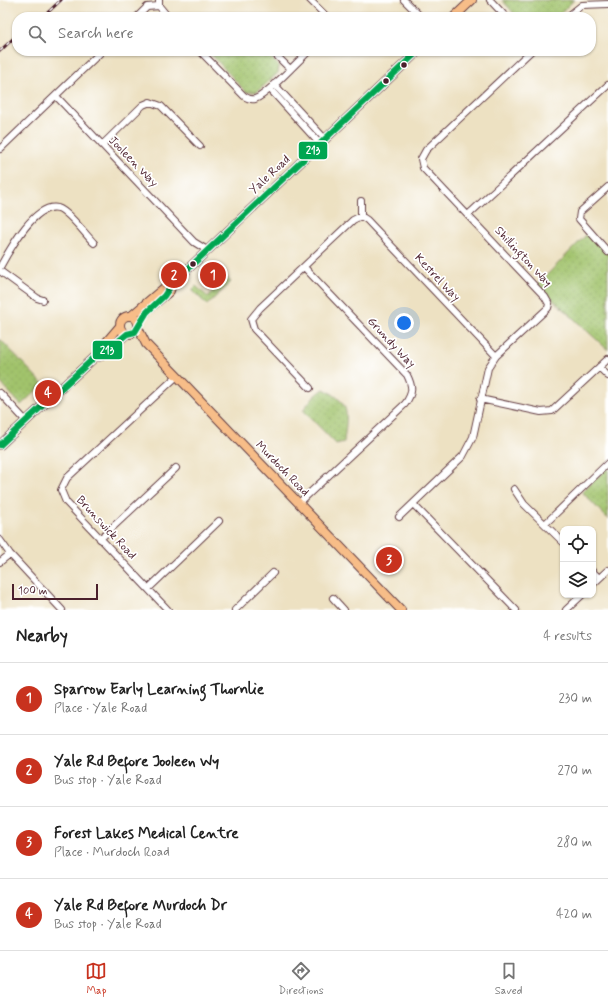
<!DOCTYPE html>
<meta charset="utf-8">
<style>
body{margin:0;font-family:Mynerve,sans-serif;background:#f2f2f2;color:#222}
.controls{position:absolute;right:12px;bottom:12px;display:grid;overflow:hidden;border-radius:8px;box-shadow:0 1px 3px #0004}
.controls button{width:36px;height:36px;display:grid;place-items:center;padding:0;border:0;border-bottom:1px solid #e0e0e0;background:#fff;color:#222;font:20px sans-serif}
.scale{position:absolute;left:12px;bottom:10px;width:86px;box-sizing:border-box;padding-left:4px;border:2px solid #4a1f2b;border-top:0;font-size:11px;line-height:14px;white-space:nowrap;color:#4a1f2b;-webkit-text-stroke:3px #fff;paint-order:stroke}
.you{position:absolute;left:404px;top:323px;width:14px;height:14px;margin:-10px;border:3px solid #fff;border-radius:50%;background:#1a73e8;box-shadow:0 0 0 6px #1a73e833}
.badge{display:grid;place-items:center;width:26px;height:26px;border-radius:50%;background:#c8321e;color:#fff;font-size:13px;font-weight:700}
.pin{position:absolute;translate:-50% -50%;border:2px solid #fff;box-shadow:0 1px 4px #0006}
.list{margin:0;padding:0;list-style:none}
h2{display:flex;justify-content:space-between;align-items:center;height:52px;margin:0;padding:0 16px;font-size:17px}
h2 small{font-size:13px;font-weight:400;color:#767676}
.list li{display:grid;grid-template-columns:26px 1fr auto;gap:12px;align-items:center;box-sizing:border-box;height:72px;padding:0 16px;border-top:1px solid #e0e0e0}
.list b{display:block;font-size:15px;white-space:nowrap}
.list p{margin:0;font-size:13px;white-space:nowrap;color:#767676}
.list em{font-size:13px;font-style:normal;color:#767676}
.icon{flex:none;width:22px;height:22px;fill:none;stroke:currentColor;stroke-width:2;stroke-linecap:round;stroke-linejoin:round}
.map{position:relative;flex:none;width:608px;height:610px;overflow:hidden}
.search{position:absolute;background:#fff;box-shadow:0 1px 3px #0004;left:12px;right:12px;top:12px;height:44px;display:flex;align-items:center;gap:10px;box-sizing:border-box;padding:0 14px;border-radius:16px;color:#767676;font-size:15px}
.sheet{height:340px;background:#fff}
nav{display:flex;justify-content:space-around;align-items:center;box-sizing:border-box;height:56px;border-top:1px solid #e0e0e0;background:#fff;font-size:11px;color:#767676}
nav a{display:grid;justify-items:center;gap:2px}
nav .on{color:#c8321e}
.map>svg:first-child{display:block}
.grass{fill:url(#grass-dots);stroke:#76714c}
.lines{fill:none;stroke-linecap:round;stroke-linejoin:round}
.minor-casing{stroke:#623c42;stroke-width:8}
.major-casing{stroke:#623c42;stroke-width:10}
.minor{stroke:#fff;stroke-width:6}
.major{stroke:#f7bd88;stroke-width:8}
.rail-casing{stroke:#4a1f2b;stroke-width:3}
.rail{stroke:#fff;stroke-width:1.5;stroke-dasharray:4.5;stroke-linecap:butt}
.bus-1-casing{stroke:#fff;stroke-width:9}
.bus-1{stroke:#00a651;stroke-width:6}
.bus-dot{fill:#4a1f2b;stroke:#fff;stroke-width:1.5}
.labels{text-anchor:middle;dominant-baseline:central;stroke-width:3.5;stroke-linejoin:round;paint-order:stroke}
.street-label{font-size:12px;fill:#4a1f2b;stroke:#fff}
.line-badge{stroke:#fff;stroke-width:1.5}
.badge-label{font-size:11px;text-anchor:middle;font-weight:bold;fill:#fff}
</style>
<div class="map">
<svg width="608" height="610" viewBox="0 0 608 610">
<defs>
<pattern id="grass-dots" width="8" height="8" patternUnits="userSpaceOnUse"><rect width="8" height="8" fill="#a1c36c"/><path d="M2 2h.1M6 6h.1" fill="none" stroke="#8ca75e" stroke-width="1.8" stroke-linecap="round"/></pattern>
</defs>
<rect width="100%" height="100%" fill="#fff"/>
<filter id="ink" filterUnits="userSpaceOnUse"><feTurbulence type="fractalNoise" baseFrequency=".025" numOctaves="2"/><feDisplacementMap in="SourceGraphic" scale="8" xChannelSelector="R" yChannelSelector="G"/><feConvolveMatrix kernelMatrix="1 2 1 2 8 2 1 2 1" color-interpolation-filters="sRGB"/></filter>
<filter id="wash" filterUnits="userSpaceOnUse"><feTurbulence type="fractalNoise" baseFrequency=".012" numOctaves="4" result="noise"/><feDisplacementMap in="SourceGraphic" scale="16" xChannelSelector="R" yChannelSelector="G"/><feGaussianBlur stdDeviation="0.9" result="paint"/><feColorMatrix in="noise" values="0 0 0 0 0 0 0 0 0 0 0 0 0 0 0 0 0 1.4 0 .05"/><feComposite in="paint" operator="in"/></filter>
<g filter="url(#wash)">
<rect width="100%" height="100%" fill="#ede1c2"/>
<path class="grass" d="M 502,0 L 574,0 L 557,17 L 517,17 Z
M 208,51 L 265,51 L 279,66 L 278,73 L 257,92 L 246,92 Z
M 589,232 L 608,252 L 608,350 L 537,285 Z
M 221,271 L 231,282 L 207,305 L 192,290 L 196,286 L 208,297 L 215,289 L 212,284 L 222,274 Z
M 0,339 L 43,384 L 21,405 L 0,382 Z
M 324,389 C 352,404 347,413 344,442 L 336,444 L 303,410 L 314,396 Z
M 608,467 L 608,519 L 582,492 Z"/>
</g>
<g filter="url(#ink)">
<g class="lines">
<defs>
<path id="minor" d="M 159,0 L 159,6 L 168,17
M 310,0 L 327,17
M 404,0 L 421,17
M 490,0 L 506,17
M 137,17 L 147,7 L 159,6
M 567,17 L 582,5 L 608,4
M 200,51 L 244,96 C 247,98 251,100 255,99 C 266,96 299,60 309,51
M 272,51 L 290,69
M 274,84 L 325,139
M 270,89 L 320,144
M 56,96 L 194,242 L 207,250
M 102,145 L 143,105 L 150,102 L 161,106 L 200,146
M 0,149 L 102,51
M 608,187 L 580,212 L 579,219 L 608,252
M 468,215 L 608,85
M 361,216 L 361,201
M 0,267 C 9,251 35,202 58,208 C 68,211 86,235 94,243
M 0,271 L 37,298 L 43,300
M 599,367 L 608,376
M 310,388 L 254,329 L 251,319 L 260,308 L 353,220 L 361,216 L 367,220 L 496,356
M 0,393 L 26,421
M 480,399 L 541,412 L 552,411 L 608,359
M 514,489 L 524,504 L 563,542
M 299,503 L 405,404 C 413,393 413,387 407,375 L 304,267
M 414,505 L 516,610
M 399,517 L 463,456 L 473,437 L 488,368 L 496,356 L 548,308 L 549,304 L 545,297 L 423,168 L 421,159 L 426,150 L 531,51
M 545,524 L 608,463
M 100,539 L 176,468
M 0,540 L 10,554 L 62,610
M 0,562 L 10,554
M 593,572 L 599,578
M 593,584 L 608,570
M 148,589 L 219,521
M 333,598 L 344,610
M 168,610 L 66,502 L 61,490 L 67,478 L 177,376
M 235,610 L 273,573
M 566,610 L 582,595"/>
<path id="major" d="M 454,17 L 472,0
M120 325a9 9 0 1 1 18 0a9 9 0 1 1-18 0Z
M 131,316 L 165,287 L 172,284 L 418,51
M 138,323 L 148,310 L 170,291 L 172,284
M 138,328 L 146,344 L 177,376 L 401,610
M 102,347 L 120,326
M 0,445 L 95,357 L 99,357 L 127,334"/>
</defs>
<use href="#minor" class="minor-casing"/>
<use href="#major" class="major-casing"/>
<use href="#minor" class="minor"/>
<use href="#major" class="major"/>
<defs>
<path id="rail" d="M 43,17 L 61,0
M 0,51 L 17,35"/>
</defs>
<use href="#rail" class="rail-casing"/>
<use href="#rail" class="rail"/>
<defs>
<path id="bus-1" d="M 0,445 L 95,357 L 99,357 L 127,334 L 135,332 L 147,312 L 164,296 L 172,284 L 418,51"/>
</defs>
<use href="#bus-1" class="bus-1-casing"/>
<use href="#bus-1" class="bus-1"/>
</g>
</g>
<g class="bus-dot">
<circle cx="404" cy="65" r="3.5"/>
<circle cx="386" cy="81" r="3.5"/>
<circle cx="193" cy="264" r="3.5"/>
</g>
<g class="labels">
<g class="street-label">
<text transform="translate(133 162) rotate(46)">Jooleen Way</text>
<text transform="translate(270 175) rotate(-43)">Yale Road</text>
<text transform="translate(523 257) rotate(47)">Shillington Way</text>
<text transform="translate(437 278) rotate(47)">Kestrel Way</text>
<text transform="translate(391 343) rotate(47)">Grundy Way</text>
<text transform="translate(282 469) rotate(46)">Murdoch Road</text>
<text transform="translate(106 528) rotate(47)">Brunswick Road</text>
</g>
</g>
<g class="line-badge">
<rect x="298" y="141" width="30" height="19" rx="4" fill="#00a651"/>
<rect x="92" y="340" width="31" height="20" rx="4" fill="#00a651"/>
</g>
<g class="badge-label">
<text x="313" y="154">213</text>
<text x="107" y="354">213</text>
</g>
</svg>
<div class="controls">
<button><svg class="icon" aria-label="locate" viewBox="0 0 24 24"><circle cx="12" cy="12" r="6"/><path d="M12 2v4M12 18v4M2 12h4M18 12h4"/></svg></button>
<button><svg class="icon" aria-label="layers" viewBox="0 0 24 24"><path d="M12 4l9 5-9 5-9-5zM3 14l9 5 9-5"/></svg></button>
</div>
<div class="scale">100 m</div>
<div class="you"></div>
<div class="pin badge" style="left:213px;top:275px">1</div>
<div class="pin badge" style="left:174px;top:275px">2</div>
<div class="pin badge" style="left:389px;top:560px">3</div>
<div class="pin badge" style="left:48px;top:393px">4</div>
<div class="search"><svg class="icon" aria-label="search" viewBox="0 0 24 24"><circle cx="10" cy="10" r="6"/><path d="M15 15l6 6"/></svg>Search here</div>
</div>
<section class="sheet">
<h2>Nearby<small>4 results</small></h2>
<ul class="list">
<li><span class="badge">1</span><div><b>Sparrow Early Learning Thornlie</b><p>Place · Yale Road</p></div><em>230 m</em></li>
<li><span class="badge">2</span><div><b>Yale Rd Before Jooleen Wy</b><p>Bus stop · Yale Road</p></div><em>270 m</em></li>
<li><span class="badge">3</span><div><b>Forest Lakes Medical Centre</b><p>Place · Murdoch Road</p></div><em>280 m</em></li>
<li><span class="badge">4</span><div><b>Yale Rd Before Murdoch Dr</b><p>Bus stop · Yale Road</p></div><em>420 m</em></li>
</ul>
</section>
<nav>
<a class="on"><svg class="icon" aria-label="map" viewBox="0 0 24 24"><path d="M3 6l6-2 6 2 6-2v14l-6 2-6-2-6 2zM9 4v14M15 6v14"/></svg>Map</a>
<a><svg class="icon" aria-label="directions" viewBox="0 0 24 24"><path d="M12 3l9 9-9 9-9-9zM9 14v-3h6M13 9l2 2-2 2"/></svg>Directions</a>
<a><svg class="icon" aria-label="saved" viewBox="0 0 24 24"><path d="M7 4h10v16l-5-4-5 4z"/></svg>Saved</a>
</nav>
